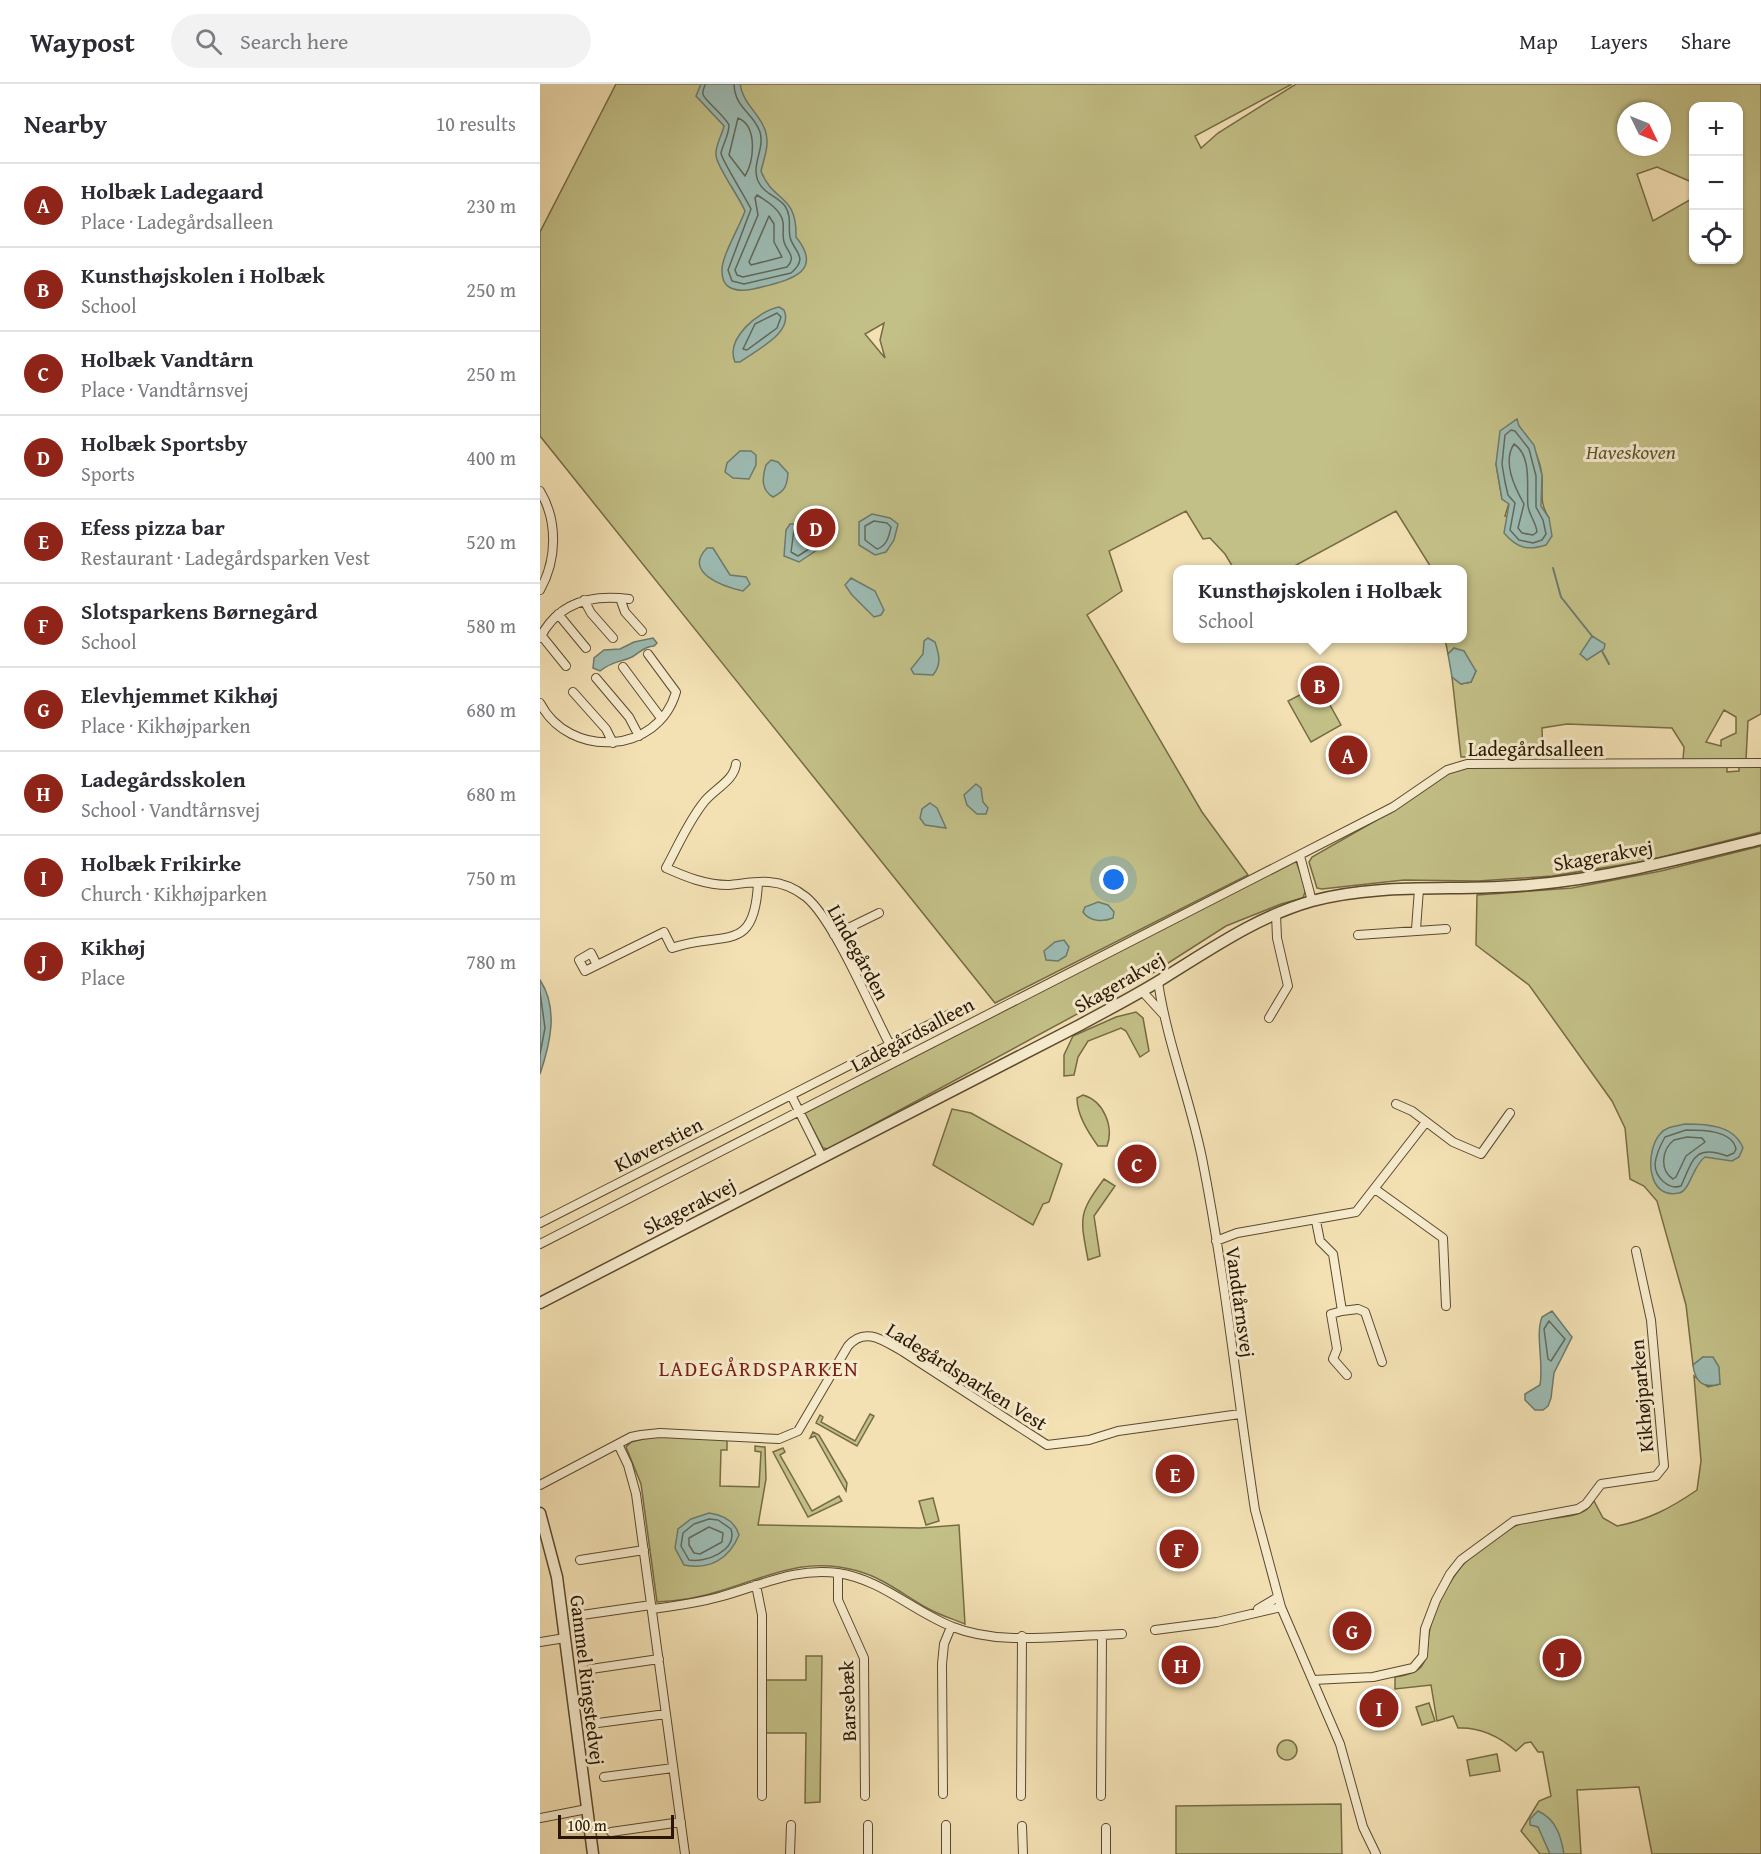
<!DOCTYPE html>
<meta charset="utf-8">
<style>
body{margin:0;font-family:"Gentium Book Plus",serif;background:#f2f2f3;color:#2b2b33}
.controls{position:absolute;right:18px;top:18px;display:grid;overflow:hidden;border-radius:12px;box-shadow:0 2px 4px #0004}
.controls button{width:54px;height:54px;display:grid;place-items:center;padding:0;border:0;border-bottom:2px solid #e1e1e2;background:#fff;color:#2b2b33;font:30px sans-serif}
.compass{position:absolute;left:1077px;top:18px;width:54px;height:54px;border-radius:50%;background:#fff;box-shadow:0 2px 4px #0004;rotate:133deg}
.scale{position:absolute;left:18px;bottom:15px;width:116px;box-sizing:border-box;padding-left:6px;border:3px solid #281600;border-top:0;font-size:16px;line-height:21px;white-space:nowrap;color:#281600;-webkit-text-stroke:4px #f7ecce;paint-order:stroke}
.you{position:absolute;left:574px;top:796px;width:21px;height:21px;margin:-15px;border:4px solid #fff;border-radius:50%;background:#1a73e8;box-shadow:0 0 0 9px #1a73e833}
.badge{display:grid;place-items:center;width:39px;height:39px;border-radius:50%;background:#8f2418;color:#fff;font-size:20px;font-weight:700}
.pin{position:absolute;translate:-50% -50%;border:3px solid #fff;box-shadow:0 2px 6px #0006}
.popup{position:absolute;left:633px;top:481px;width:294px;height:78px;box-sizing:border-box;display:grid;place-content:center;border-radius:12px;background:#fff;filter:drop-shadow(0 2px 4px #0005);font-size:20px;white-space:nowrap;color:#7c7c81}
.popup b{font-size:22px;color:#2b2b33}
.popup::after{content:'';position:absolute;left:50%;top:100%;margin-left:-12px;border:12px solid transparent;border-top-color:#fff}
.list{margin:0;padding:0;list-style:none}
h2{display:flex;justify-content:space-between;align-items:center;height:78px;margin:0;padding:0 24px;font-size:26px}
h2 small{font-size:20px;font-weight:400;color:#7c7c81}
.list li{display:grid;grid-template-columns:39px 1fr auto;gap:18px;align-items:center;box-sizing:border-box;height:84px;padding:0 24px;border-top:2px solid #e1e1e2}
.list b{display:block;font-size:22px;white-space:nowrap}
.list p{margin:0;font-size:20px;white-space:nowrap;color:#7c7c81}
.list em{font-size:20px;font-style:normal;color:#7c7c81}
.icon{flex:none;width:33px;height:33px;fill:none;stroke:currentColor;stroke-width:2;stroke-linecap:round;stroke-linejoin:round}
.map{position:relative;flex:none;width:1221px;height:1770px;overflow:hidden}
header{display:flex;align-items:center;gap:36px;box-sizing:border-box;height:84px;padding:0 30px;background:#fff;border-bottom:2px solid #e1e1e2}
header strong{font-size:28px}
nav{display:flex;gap:33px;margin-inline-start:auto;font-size:21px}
.search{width:420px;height:54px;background:#f2f2f3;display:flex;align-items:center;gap:15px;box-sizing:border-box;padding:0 21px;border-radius:33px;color:#7c7c81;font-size:22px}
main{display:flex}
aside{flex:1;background:#fff}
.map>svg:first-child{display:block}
.green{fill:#c3c087;stroke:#766b44;stroke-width:1.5;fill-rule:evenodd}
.water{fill:#9dbcb4;stroke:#6e7a6c;stroke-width:1.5}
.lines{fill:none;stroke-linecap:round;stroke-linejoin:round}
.shore{stroke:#62695a;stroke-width:1.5}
.stream{stroke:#6e7a6c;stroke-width:2}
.minor-casing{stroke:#5b492d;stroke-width:10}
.tertiary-casing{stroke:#5b492d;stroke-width:13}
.minor{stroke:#f7ecce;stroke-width:8}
.tertiary{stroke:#f7ecce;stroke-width:10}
.labels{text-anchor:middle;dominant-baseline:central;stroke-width:6;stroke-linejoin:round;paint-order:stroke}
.park-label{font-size:20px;font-style:italic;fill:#5e522f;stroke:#f7ecce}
.street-label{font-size:20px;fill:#281600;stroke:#f7ecce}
.neighbourhood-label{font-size:21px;letter-spacing:1.5px;fill:#7a1f14;stroke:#f7ecce}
</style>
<header>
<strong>Waypost</strong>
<div class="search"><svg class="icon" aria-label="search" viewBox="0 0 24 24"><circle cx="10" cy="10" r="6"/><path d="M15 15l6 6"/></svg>Search here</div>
<nav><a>Map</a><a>Layers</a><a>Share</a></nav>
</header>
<main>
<aside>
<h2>Nearby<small>10 results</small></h2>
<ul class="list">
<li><span class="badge">A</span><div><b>Holbæk Ladegaard</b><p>Place · Ladegårdsalleen</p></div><em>230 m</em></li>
<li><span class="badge">B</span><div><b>Kunsthøjskolen i Holbæk</b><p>School</p></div><em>250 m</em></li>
<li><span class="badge">C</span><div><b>Holbæk Vandtårn</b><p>Place · Vandtårnsvej</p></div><em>250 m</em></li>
<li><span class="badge">D</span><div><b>Holbæk Sportsby</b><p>Sports</p></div><em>400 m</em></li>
<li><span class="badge">E</span><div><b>Efess pizza bar</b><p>Restaurant · Ladegårdsparken Vest</p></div><em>520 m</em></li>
<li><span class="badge">F</span><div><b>Slotsparkens Børnegård</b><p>School</p></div><em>580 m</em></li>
<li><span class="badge">G</span><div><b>Elevhjemmet Kikhøj</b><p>Place · Kikhøjparken</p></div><em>680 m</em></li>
<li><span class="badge">H</span><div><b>Ladegårdsskolen</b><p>School · Vandtårnsvej</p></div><em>680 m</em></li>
<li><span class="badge">I</span><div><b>Holbæk Frikirke</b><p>Church · Kikhøjparken</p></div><em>750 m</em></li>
<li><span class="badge">J</span><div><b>Kikhøj</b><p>Place</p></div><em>780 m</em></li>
</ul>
</aside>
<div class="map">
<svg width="1221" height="1770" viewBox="0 0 1221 1770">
<rect width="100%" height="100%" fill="#f3e1b4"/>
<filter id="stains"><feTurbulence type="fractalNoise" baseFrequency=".00333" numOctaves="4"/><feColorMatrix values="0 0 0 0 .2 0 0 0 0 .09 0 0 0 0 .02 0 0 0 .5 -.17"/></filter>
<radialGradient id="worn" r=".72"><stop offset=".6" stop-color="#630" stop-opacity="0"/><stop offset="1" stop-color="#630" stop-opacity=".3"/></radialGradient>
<path class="green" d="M 76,0 L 752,0 L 655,52 L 661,64 L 678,49 L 756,0 L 1221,0 L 1221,630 L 1208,637 L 1206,676 L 1143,676 L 1144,663 L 1132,644 L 1027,640 L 1002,644 L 1003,672 L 921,673 L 912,593 L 921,600 L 931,598 L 936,587 L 914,564 L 908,570 L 905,555 L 922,554 L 922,486 L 892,485 L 856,427 L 749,485 L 694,485 L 685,470 L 670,454 L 663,455 L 646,427 L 569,467 L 582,507 L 547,531 L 662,728 L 708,791 L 455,919 L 0,352 L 0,148 ZM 1154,22 L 1198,22 L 1198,176 L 1154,176 L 1153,114 L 1113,137 L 1097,90 L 1117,83 L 1154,99 ZM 1086,27 L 1122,27 L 1122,63 L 1086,63 ZM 344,239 L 340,256 L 345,274 L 325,250 ZM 979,342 C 991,358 1000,372 1002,393 C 1003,411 999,418 1009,434 L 965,432 L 969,419 L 962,415 L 956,380 ZM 1184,626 L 1196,633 L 1196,649 L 1181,656 L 1181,662 L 1166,658 Z
M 779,601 L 801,641 L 771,658 L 748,617 Z
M 1199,682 L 1221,682 L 1221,748 L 1106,777 L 1012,792 L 938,797 L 864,796 L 782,805 L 777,804 L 769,778 L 772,773 L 835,737 L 908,687 L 925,683 L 1187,683 L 1187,688 L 1199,687 Z
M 1221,762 L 1221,1770 L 1112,1770 L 1099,1703 L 1037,1706 L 1041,1770 L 1000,1770 L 981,1747 L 999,1717 L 1011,1712 L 1003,1668 L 998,1668 L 991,1658 L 985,1659 L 976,1667 C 959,1652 941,1643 918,1644 L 913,1632 L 897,1637 L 891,1601 L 855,1605 L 855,1593 C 895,1587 883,1571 891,1540 C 896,1522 909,1498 921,1483 C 933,1469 968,1443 985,1438 C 1001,1434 1031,1435 1044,1427 C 1048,1426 1051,1420 1054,1417 L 1063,1434 L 1077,1442 C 1108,1436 1131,1424 1157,1406 L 1161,1377 L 1154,1292 L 1168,1303 L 1180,1300 L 1163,1273 L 1153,1281 L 1146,1221 L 1117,1117 L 1104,1102 L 1090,1095 L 1085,1044 L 1072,1017 L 989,901 L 936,861 L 937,811 L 1032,804 L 1121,787 Z
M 756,777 L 766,805 L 763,814 L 741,820 L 686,842 L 611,890 L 288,1065 L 283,1064 L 264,1028 Z
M 596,928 L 603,934 L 609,967 L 600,973 L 586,947 L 581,944 L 548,957 L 538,973 L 534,991 L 524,992 L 524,971 L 533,952 L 576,933 Z
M 543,1011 C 564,1017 574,1043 567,1062 L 558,1062 C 548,1048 537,1031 537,1014 Z
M 412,1025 L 431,1029 L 522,1080 L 509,1118 L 503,1120 L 493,1141 L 393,1081 Z
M 564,1095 L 575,1102 L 554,1132 L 560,1172 L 548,1176 C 540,1133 538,1130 564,1095 Z
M 330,1330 L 334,1332 L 317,1362 L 276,1339 L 280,1331 L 283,1333 L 281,1338 L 315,1357 Z
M 273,1348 L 279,1351 L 307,1399 L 306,1407 L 275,1352 L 270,1354 Z
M 115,1352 L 187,1356 L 187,1366 L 181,1366 L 180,1402 L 219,1403 L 221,1368 L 215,1367 L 215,1362 L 225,1363 L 226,1395 L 218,1441 L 380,1444 L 419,1441 L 425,1540 C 413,1535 399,1531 387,1524 C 364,1511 343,1494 318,1487 C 264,1472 230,1492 180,1507 C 159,1514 138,1517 117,1518 L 101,1400 L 86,1363 L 91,1358 Z
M 243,1364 L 245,1368 L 240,1371 L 272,1427 L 299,1412 L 302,1417 L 268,1433 L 233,1368 Z
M 393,1414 L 399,1437 L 386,1441 L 379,1417 Z
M 266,1572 L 282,1572 L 280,1718 L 265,1719 L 266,1649 L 225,1649 L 225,1596 L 266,1596 Z
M 889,1619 L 895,1637 L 882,1641 L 876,1623 Z
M737 1666a10 10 0 1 1 20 0a10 10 0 1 1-20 0Z
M 957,1670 L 960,1687 L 930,1692 L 927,1676 Z
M 801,1720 L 802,1770 L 636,1770 L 636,1722 Z"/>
<path class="water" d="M 161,0 L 200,0 C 203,23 228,34 227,59 C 227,68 223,78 221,87 C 233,119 257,109 256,153 C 281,184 257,194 230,201 C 217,204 201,210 189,203 C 184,200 182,193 182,187 C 181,173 200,142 205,127 C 199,112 176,82 176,71 C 175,62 182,51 184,42 L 156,12 Z
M 239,223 L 244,226 C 254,249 216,266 200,278 L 195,278 C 185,255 218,227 239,223 Z
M 977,335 L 979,342 L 994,361 L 1002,391 L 1001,422 L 1009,434 L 1012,452 L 1006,461 C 987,467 977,464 964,449 L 969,420 L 962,415 L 956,380 L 960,347 Z
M 200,367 L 211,367 L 216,371 L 216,381 L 209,395 L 193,394 L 185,388 L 187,379 Z
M 231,376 L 238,378 L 248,389 C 247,402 245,407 233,413 C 221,406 222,394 226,381 Z
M 332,430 L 350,434 L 358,440 L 354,456 L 346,468 L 335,471 L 319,461 L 319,438 Z
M 250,440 C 264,439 274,446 281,458 L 277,466 L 259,478 L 244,472 L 246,446 Z
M 167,464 L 173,464 L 190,491 L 206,493 L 210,500 L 203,507 C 185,503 142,489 167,464 Z
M 311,494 L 335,507 L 344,526 L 341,531 L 334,533 L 312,511 L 305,501 Z
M 1052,552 L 1065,560 L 1064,565 L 1047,576 L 1040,570 Z
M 113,554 L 117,559 L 114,562 C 103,563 101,568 92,573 C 79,579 74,576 60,587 L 53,584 L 54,574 L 64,566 L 80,565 L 94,558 Z
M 388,554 L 395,558 C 399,570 402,580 393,591 L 374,590 L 371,585 L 383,570 L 384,557 Z
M 914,564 L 924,567 L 936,587 L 931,598 L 921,600 L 912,593 L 908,570 Z
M 436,700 L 441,704 L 443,718 L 448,724 L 446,730 L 437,730 L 427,721 L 424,711 Z
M 390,719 L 397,724 L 406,744 L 385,741 L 380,734 L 382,725 Z
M 558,818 L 568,821 L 574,828 L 573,834 C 563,838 550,838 543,828 L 545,823 Z
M 524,856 L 529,863 L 526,872 L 518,877 L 506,876 L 504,867 L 515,858 Z
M 0,896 C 19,925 10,960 0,990 Z
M 1145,1040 C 1167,1040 1194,1041 1203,1064 L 1199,1073 L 1192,1077 L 1165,1073 C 1153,1081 1150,1107 1139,1109 C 1106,1116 1105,1067 1120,1050 C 1126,1042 1137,1042 1145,1040 Z
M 1012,1227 L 1032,1253 L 1014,1289 L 1011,1314 L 1008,1322 L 1003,1326 L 995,1326 L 985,1316 L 985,1310 L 1000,1301 C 1004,1279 995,1251 1002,1233 Z
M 1163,1273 L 1173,1273 L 1179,1283 L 1180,1300 C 1163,1305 1155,1298 1153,1281 Z
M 169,1429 C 183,1431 195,1437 199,1451 C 189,1475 170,1486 144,1481 L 135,1464 L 138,1445 L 151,1435 Z
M 998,1727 C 1016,1735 1021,1752 1024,1770 L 1010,1770 L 998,1743 L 990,1741 L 990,1735 Z"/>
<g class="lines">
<path class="shore" d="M 165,0 C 165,3 162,6 163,10 C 163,15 185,32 189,41 C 189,51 183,60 181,69 C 181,75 206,114 211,125 L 188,186 L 192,197 L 204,200 L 251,189 C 270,173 253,167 250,153 C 248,142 252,133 245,122 C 237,112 224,110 218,97 C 211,80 225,65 220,48 C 213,28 195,25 194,0
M 198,34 C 218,42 214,77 205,92 L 189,71 Z
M 217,111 C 227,117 241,126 243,138 C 244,144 242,151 244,158 C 247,168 257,172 247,183 L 203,193 L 197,191 L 195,186 L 218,131 L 215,114 Z
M 229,132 L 234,140 L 234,158 L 242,173 L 211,181 L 209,178 Z
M 237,229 L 241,233 L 237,244 L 207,266 L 203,265 L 215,240 Z
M 971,346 L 975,347 L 989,365 L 996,392 L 996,423 L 1003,436 L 1006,450 L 1002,456 L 993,459 L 979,456 L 970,446 L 975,419 L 968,411 L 965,398 L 962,380 L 965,351 Z
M 974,360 C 993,372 986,406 988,422 C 989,431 996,438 997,448 L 993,451 L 982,449 L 978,444 L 984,420 C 975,404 962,378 974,360 Z
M 334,437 L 347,439 L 351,443 C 349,452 347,462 337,465 L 325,456 L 325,442 Z
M 254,446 L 271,453 L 274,458 L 272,463 L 258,472 L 251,468 Z
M 0,908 L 5,944 L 0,970
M 1146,1046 C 1162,1046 1192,1046 1196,1065 L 1194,1069 L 1187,1072 C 1154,1060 1153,1076 1141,1102 C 1129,1106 1115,1094 1115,1080 C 1116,1071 1121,1060 1125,1053 Z
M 1147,1053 L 1162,1054 L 1165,1058 L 1146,1072 L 1136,1093 L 1133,1095 C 1119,1086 1122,1065 1134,1056 Z
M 1009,1237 L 1025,1255 L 1011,1277 L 1008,1275 L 1004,1245 Z
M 169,1435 L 178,1436 L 191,1445 C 198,1467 165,1479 149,1476 L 141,1462 L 143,1449 L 154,1440 Z
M 169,1443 L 183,1449 L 182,1458 L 160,1470 L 154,1469 L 149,1461 L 149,1454 Z"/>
<path class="stream" d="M 1013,484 L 1021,513 L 1052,552
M 1062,567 L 1069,580"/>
<defs>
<path id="minor" d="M 0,407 C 18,437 17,476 0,506
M 80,514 L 85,528 L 102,547
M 44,516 L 51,529 L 73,554
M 18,530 L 46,564
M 1,551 L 26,582
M 0,554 C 18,518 51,510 89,515
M 83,583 L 121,634
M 56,594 L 89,633 L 99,652
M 33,608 L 66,645 L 73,659
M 0,619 C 29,675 118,671 136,608 L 108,570
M 196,680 C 194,697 174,705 164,718 C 148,738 138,762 126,784 C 146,793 166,801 188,801 C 201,800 215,797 229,798 C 243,799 256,805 266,813 C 294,836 331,925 350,961
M 760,772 L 772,817
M 876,845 L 879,805
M 294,851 L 339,829
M 818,851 L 906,845
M 57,881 L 51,869 L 39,876 L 45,887 L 124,848 L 132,864 C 183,846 215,872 218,798
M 618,898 C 627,958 650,1015 662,1074 C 685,1190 697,1309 715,1426 L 741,1523 L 800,1660 L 823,1743 L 836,1770
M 602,907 L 623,930
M 729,934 L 748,902 L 737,854 L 736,830
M 251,1011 L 282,1073
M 856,1020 L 872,1027 L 913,1058 L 941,1070 L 970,1029
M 835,1105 L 903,1154 L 906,1222
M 776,1137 L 780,1157 L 793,1170 L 802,1227 L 791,1230 L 797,1265 L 793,1275 L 807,1291
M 0,1139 L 410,930
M 676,1157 L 697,1149 L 816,1128 L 886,1038
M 0,1160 L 853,723 L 907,686 L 927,680 L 1221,679
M 802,1227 L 818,1225 L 825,1228 L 842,1278
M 78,1360 L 88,1381 L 96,1410 L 145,1770
M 0,1401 L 91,1353 L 101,1351 L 120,1349 L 239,1355 L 258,1347 L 308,1262 C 325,1242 344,1257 362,1267 L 507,1361 L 549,1356 L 578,1347 L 700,1330
M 40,1476 L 104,1466
M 298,1489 L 298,1516 L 324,1574 L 325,1712
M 216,1501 L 222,1531 L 222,1712
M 112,1525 C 135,1522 157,1519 179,1513 C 220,1502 255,1483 298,1489 C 343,1496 372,1527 413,1543 C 458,1561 514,1552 562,1551 L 561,1712
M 718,1525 L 738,1513
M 42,1531 L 111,1521
M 615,1546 L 677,1538 L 741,1523
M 562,1551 L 582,1550
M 0,1558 L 25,1554
M 51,1585 L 119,1575
M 773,1596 L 833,1593 L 873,1584 L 883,1572 L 885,1545 L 896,1516 L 910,1490 L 921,1476 L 974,1437 L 1038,1425 L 1046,1420 L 1061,1400 L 1116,1392 L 1124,1382 L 1111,1236 L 1096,1167
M 58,1639 L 126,1630
M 64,1693 L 133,1684
M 403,1710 L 402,1580 L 404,1560 L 411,1543
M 481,1712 L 482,1552
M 0,1734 L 47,1725
M 328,1741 L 328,1770
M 482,1742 L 483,1770
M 71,1748 L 141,1738
M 250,1770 L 251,1741
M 406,1770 L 406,1741
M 566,1770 L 566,1744"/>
<path id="tertiary" d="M 0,1219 L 540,941 C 569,925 599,910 627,892 C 674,863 719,832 772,817 C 843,798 917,808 989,801 C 1068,794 1144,774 1221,755
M 0,1429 L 17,1493 L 53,1770"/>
</defs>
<use href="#minor" class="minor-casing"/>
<use href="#tertiary" class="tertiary-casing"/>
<use href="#minor" class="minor"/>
<use href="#tertiary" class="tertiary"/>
</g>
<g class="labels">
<g class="park-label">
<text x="1091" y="367">Haveskoven</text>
</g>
<g class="street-label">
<text x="996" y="664">Ladegårdsalleen</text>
<text transform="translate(1063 771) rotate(-10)">Skagerakvej</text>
<text transform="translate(319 868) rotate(61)">Lindegården</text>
<text transform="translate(579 898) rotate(-30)">Skagerakvej</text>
<text transform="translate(372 950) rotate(-28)">Ladegårdsalleen</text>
<text transform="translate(118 1060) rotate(-27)">Kløverstien</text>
<text transform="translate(149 1122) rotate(-27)">Skagerakvej</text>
<text transform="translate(701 1218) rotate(82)">Vandtårnsvej</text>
<text transform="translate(427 1292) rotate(32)">Ladegårdsparken Vest</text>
<text transform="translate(1101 1312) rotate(-95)">Kikhøjparken</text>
<text transform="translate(48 1596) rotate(83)">Gammel Ringstedvej</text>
<text transform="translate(307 1617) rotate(-92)">Barsebæk</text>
</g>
<g class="neighbourhood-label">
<text x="219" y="1284">LADEGÅRDSPARKEN</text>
</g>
</g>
<rect width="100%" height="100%" filter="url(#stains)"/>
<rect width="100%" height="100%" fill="url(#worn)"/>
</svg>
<div class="controls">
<button>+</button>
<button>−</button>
<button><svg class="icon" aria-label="locate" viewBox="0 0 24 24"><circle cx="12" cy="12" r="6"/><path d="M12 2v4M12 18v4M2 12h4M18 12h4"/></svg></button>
</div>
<svg class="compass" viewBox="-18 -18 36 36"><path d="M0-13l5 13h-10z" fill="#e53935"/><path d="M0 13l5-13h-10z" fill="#7c7c81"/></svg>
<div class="scale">100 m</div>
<div class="you"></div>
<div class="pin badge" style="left:808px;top:671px">A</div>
<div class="pin badge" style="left:780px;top:601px">B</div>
<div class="popup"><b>Kunsthøjskolen i Holbæk</b>School</div>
<div class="pin badge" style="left:597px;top:1080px">C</div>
<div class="pin badge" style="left:276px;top:444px">D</div>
<div class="pin badge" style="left:635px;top:1390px">E</div>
<div class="pin badge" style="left:639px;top:1465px">F</div>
<div class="pin badge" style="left:812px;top:1547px">G</div>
<div class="pin badge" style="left:641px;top:1581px">H</div>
<div class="pin badge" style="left:839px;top:1624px">I</div>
<div class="pin badge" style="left:1022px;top:1574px">J</div>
</div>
</main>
